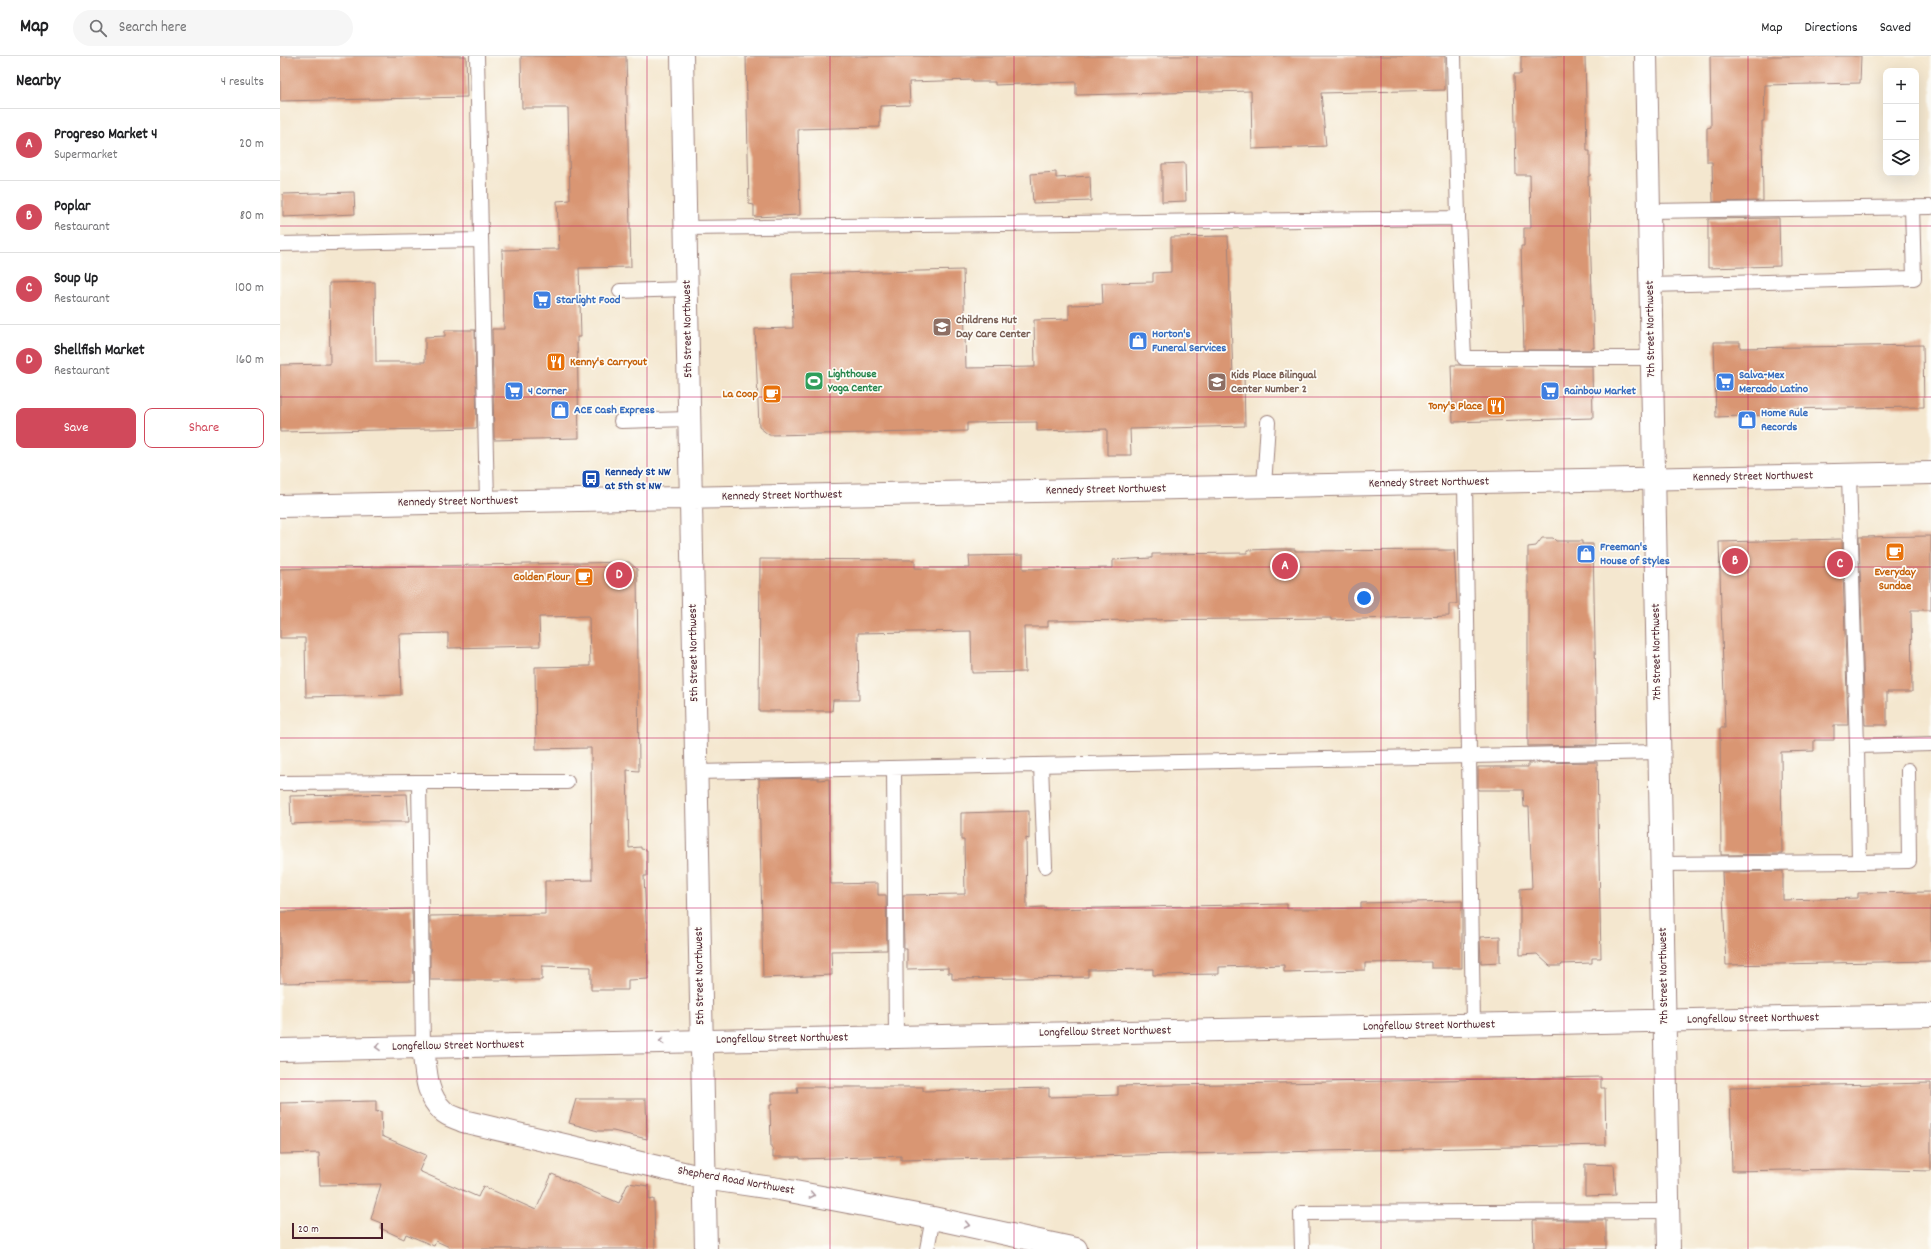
<!DOCTYPE html>
<meta charset="utf-8">
<style>
body{margin:0;font-family:Dekko,sans-serif;background:#f6f6f6;color:#202124}
.controls{position:absolute;right:12px;top:12px;display:grid;overflow:hidden;border-radius:8px;box-shadow:0 4px 16px #0002}
.controls button{width:36px;height:36px;display:grid;place-items:center;padding:0;border:0;border-bottom:1px solid #e0e0e0;background:#fff;color:#202124;font:20px sans-serif}
.scale{position:absolute;left:12px;bottom:10px;width:91px;box-sizing:border-box;padding-left:4px;border:2px solid #4a1f2b;border-top:0;font-size:11px;line-height:14px;white-space:nowrap;color:#4a1f2b;-webkit-text-stroke:3px #fdfcf7;paint-order:stroke}
.you{position:absolute;left:1084px;top:542px;width:14px;height:14px;margin:-10px;border:3px solid #fff;border-radius:50%;background:#1a73e8;box-shadow:0 0 0 6px #1a73e833}
.badge{display:grid;place-items:center;width:26px;height:26px;border-radius:50%;background:#d1495b;color:#fff;font-size:13px;font-weight:700}
.pin{position:absolute;translate:-50% -50%;border:2px solid #fff;box-shadow:0 1px 4px #0006}
.list{margin:0;padding:0;list-style:none}
h2{display:flex;justify-content:space-between;align-items:center;height:52px;margin:0;padding:0 16px;font-size:17px}
h2 small{font-size:13px;font-weight:400;color:#757577}
.list li{display:grid;grid-template-columns:26px 1fr auto;gap:12px;align-items:center;box-sizing:border-box;height:72px;padding:0 16px;border-top:1px solid #e0e0e0}
.list b{display:block;font-size:15px;white-space:nowrap}
.list p{margin:0;font-size:13px;white-space:nowrap;color:#757577}
.list em{font-size:13px;font-style:normal;color:#757577}
.actions{display:flex;gap:8px;padding:12px 16px}
.actions a{flex:1;padding:9px 0;border:1px solid #d1495b;border-radius:8px;text-align:center;font-size:14px;color:#d1495b}
.actions .main{background:#d1495b;color:#fff}
.icon{flex:none;width:22px;height:22px;fill:none;stroke:currentColor;stroke-width:2;stroke-linecap:round;stroke-linejoin:round}
.map{position:relative;flex:none;width:1651px;height:1193px;overflow:hidden}
header{display:flex;align-items:center;gap:24px;box-sizing:border-box;height:56px;padding:0 20px;background:#fff;border-bottom:1px solid #e0e0e0}
header strong{font-size:19px}
nav{display:flex;gap:22px;margin-inline-start:auto;font-size:14px}
.search{width:280px;height:36px;background:#f6f6f6;display:flex;align-items:center;gap:10px;box-sizing:border-box;padding:0 14px;border-radius:22px;color:#757577;font-size:15px}
main{display:flex}
aside{flex:1;background:#fff}
.map>svg:first-child{display:block}
.building{fill:#d99673}
.lines{fill:none;stroke-linecap:round;stroke-linejoin:round}
.service-casing{stroke:#9f837d;stroke-width:16}
.minor-casing{stroke:#9f837d;stroke-width:24}
.tertiary-casing{stroke:#9f837d;stroke-width:24}
.service{stroke:#fff;stroke-width:14}
.minor{stroke:#fff;stroke-width:22}
.tertiary{stroke:#fff;stroke-width:22}
.oneway{stroke:#ae9aa0}
.grid{fill:none;stroke:#c2185b;stroke-width:1;stroke-opacity:0.55}
.labels{text-anchor:middle;dominant-baseline:central;stroke-width:3.5;stroke-linejoin:round;paint-order:stroke}
.shop-label{font-size:12px;font-weight:bold;fill:#366cbe;stroke:#fdfcf7;text-anchor:start}
.education-label{font-size:12px;font-weight:bold;fill:#785e54;stroke:#fdfcf7;text-anchor:start}
.street-label{font-size:12px;fill:#4a1f2b;stroke:#fdfcf7}
.food-label{font-size:12px;font-weight:bold;fill:#c56008;stroke:#fdfcf7;text-anchor:end}
.leisure-label{font-size:12px;font-weight:bold;fill:#27864d;stroke:#fdfcf7;text-anchor:start}
.transit-label{font-size:12px;font-weight:bold;fill:#164399;stroke:#fdfcf7;text-anchor:start}
</style>
<header>
<strong>Map</strong>
<div class="search"><svg class="icon" aria-label="search" viewBox="0 0 24 24"><circle cx="10" cy="10" r="6"/><path d="M15 15l6 6"/></svg>Search here</div>
<nav><a>Map</a><a>Directions</a><a>Saved</a></nav>
</header>
<main>
<aside>
<h2>Nearby<small>4 results</small></h2>
<ul class="list">
<li><span class="badge">A</span><div><b>Progreso Market 4</b><p>Supermarket</p></div><em>20 m</em></li>
<li><span class="badge">B</span><div><b>Poplar</b><p>Restaurant</p></div><em>80 m</em></li>
<li><span class="badge">C</span><div><b>Soup Up</b><p>Restaurant</p></div><em>100 m</em></li>
<li><span class="badge">D</span><div><b>Shellfish Market</b><p>Restaurant</p></div><em>160 m</em></li>
</ul>
<div class="actions"><a class="main">Save</a><a>Share</a></div>
</aside>
<div class="map">
<svg width="1651" height="1193" viewBox="0 0 1651 1193">
<rect width="100%" height="100%" fill="#fdfcf7"/>
<filter id="ink" filterUnits="userSpaceOnUse"><feTurbulence type="fractalNoise" baseFrequency=".025" numOctaves="2"/><feDisplacementMap in="SourceGraphic" scale="8" xChannelSelector="R" yChannelSelector="G"/><feConvolveMatrix kernelMatrix="1 2 1 2 8 2 1 2 1" color-interpolation-filters="sRGB"/></filter>
<filter id="wash" filterUnits="userSpaceOnUse"><feTurbulence type="fractalNoise" baseFrequency=".012" numOctaves="4" result="noise"/><feDisplacementMap in="SourceGraphic" scale="16" xChannelSelector="R" yChannelSelector="G"/><feGaussianBlur stdDeviation="0.9" result="paint"/><feColorMatrix in="noise" values="0 0 0 0 0 0 0 0 0 0 0 0 0 0 0 0 0 1.4 0 .05"/><feComposite in="paint" operator="in"/></filter>
<g filter="url(#wash)">
<rect width="100%" height="100%" fill="#f4e7cf"/>
<g id="blocks">
<path class="building" d="M 0,0 L 186,0 L 187,41 L 0,45 Z
M 241,0 L 346,0 L 351,211 L 299,212 L 301,281 L 297,281 L 299,382 L 214,384 L 212,273 L 224,273 L 222,194 L 279,193 L 277,145 L 290,144 L 288,52 L 242,52 Z
M 466,0 L 1165,0 L 1165,34 L 1041,37 L 1046,90 L 972,93 L 971,35 L 796,39 L 796,26 L 715,29 L 715,26 L 693,26 L 693,24 L 629,26 L 630,49 L 600,50 L 600,71 L 518,73 L 520,159 L 474,161 L 474,149 L 469,148 Z
M 1241,0 L 1305,0 L 1307,95 L 1310,95 L 1310,120 L 1308,120 L 1314,292 L 1311,292 L 1311,294 L 1244,294 L 1241,190 L 1244,190 L 1244,172 L 1251,172 L 1250,119 L 1236,119 L 1234,18 L 1241,18 Z
M 1430,0 L 1581,0 L 1580,27 L 1485,29 L 1484,65 L 1482,65 L 1483,145 L 1433,146 L 1432,106 L 1427,106 L 1427,72 L 1431,71 Z
M 905,107 L 906,145 L 882,146 L 882,108 Z
M 776,116 L 776,122 L 810,120 L 811,145 L 753,147 L 751,118 Z
M 74,136 L 75,158 L 3,161 L 3,138 Z
M 1499,162 L 1500,210 L 1428,212 L 1428,163 Z
M 948,180 L 953,320 L 964,319 L 965,370 L 850,373 L 851,399 L 827,399 L 827,373 L 757,375 L 757,366 L 687,367 L 687,375 L 489,379 L 479,371 L 475,273 L 513,272 L 512,218 L 683,214 L 686,312 L 755,311 L 754,264 L 789,263 L 789,249 L 823,248 L 822,227 L 873,226 L 873,217 L 891,216 L 891,181 Z
M 95,226 L 96,306 L 145,306 L 145,281 L 165,280 L 165,274 L 195,274 L 197,372 L 0,376 L 0,309 L 50,308 L 49,227 Z
M 1434,286 L 1460,286 L 1460,292 L 1643,289 L 1644,351 L 1488,353 L 1488,359 L 1436,361 Z
M 1171,309 L 1312,310 L 1313,362 L 1173,366 Z
M 1651,480 L 1651,554 L 1631,554 L 1632,636 L 1607,636 L 1607,669 L 1585,669 L 1579,481 Z
M 1262,482 L 1273,482 L 1276,485 L 1302,485 L 1302,488 L 1313,488 L 1317,689 L 1248,690 L 1248,491 L 1256,490 Z
M 1562,483 L 1568,669 L 1554,669 L 1554,684 L 1534,684 L 1534,695 L 1501,696 L 1502,798 L 1441,799 L 1440,672 L 1445,672 L 1439,486 Z
M 1002,493 L 1015,493 L 1015,495 L 1174,494 L 1177,548 L 1169,548 L 1169,560 L 1051,564 L 1051,562 L 768,565 L 768,571 L 744,571 L 745,616 L 692,617 L 691,575 L 578,577 L 579,644 L 553,644 L 552,655 L 479,655 L 480,503 L 635,504 L 635,512 L 690,512 L 689,500 L 743,499 L 743,513 L 833,512 L 833,504 L 872,502 L 872,498 L 967,497 L 967,494 Z
M 349,506 L 357,513 L 359,715 L 347,714 L 349,792 L 361,791 L 361,793 L 367,794 L 367,820 L 364,820 L 366,866 L 367,866 L 368,923 L 348,924 L 348,934 L 311,934 L 311,911 L 262,910 L 262,924 L 150,924 L 150,860 L 265,858 L 265,825 L 312,824 L 311,692 L 256,693 L 255,611 L 310,610 L 309,560 L 259,561 L 260,590 L 168,592 L 168,577 L 119,578 L 121,639 L 26,641 L 25,582 L 0,582 L 0,513 Z
M 1317,706 L 1321,902 L 1312,902 L 1312,907 L 1282,908 L 1281,910 L 1270,910 L 1257,898 L 1240,899 L 1240,833 L 1252,832 L 1249,751 L 1244,751 L 1243,734 L 1198,734 L 1198,711 L 1248,711 L 1248,707 Z
M 538,722 L 538,724 L 549,723 L 551,828 L 598,827 L 598,839 L 606,839 L 607,894 L 551,895 L 552,919 L 483,922 L 479,723 Z
M 127,738 L 129,766 L 60,766 L 11,768 L 10,740 Z
M 749,755 L 749,783 L 746,782 L 747,852 L 765,851 L 765,853 L 1007,848 L 1007,853 L 1045,853 L 1081,852 L 1081,847 L 1182,845 L 1182,912 L 1151,912 L 1151,906 L 1085,907 L 1085,914 L 1004,916 L 1004,909 L 939,911 L 939,918 L 873,919 L 873,913 L 808,914 L 808,921 L 672,923 L 672,917 L 668,917 L 668,912 L 627,913 L 627,893 L 624,893 L 623,839 L 685,838 L 684,784 L 681,784 L 681,757 Z
M 1503,815 L 1503,844 L 1578,842 L 1578,837 L 1651,836 L 1651,905 L 1446,909 L 1442,816 Z
M 132,853 L 134,925 L 0,927 L 0,856 Z
M 1220,880 L 1220,906 L 1201,907 L 1200,881 Z
M 1321,1021 L 1321,1032 L 1325,1032 L 1326,1089 L 621,1104 L 621,1100 L 520,1103 L 520,1101 L 493,1101 L 493,1092 L 491,1092 L 490,1049 L 492,1049 L 492,1037 L 518,1037 L 517,1031 L 643,1031 L 643,1035 L 769,1032 L 769,1041 L 838,1039 L 838,1030 Z
M 1651,1027 L 1651,1115 L 1568,1113 L 1452,1115 L 1450,1031 Z
M 296,1043 L 366,1043 L 367,1083 L 333,1075 L 318,1075 L 289,1067 Z
M 96,1045 L 96,1056 L 101,1055 L 102,1080 L 146,1099 L 139,1115 L 198,1141 L 203,1130 L 256,1154 L 272,1118 L 339,1147 L 348,1127 L 369,1130 L 369,1144 L 374,1143 L 375,1193 L 174,1193 L 156,1185 L 154,1190 L 126,1178 L 124,1183 L 100,1172 L 101,1167 L 91,1163 L 101,1128 L 40,1129 L 39,1097 L 0,1098 L 0,1047 Z
M 1305,1108 L 1334,1109 L 1336,1139 L 1305,1140 Z
M 1253,1164 L 1326,1164 L 1326,1193 L 1254,1193 Z"/>
</g>
</g>
<g filter="url(#ink)">
<use href="#blocks" fill-opacity="0" stroke="#9f837d" stroke-width="1"/>
<g class="lines">
<defs>
<path id="service" d="M 197,0 L 207,446
M 1369,155 L 1651,151
M 1178,162 L 1184,302 L 1372,302
M 406,172 L 1178,162 L 1174,0
M 0,188 L 200,184
M 1370,229 L 1634,222 L 1632,151
M 340,235 L 407,233
M 341,365 L 409,363
M 1569,419 L 1577,690
M 1185,427 L 1193,969
M 984,431 L 988,366
M 761,709 L 765,810
M 614,712 L 616,980
M 416,716 L 1379,696
M 139,726 L 287,726
M 0,727 L 139,726 L 143,990
M 1579,806 L 1629,805 L 1628,714
M 1381,808 L 1579,806 L 1577,690 L 1651,688
M 647,1193 L 653,1162
M 1022,1193 L 1021,1157 L 1388,1155"/>
<path id="minor" d="M 1366,0 L 1389,1193
M 143,990 C 146,1013 145,1039 163,1055 C 168,1060 177,1062 183,1065 L 424,1122 L 499,1133 L 653,1162 L 796,1193
M 0,994 L 1651,959"/>
<path id="tertiary" d="M 402,0 L 426,1193
M 0,450 L 1651,417"/>
</defs>
<use href="#service" class="service-casing"/>
<use href="#minor" class="minor-casing"/>
<use href="#tertiary" class="tertiary-casing"/>
<use href="#service" class="service"/>
<use href="#minor" class="minor"/>
<use href="#tertiary" class="tertiary"/>
</g>
<defs><path id="oneway-chevron" d="M-2-3.5L2.5 0L-2 3.5" fill="none" stroke-width="1.6" stroke-linecap="round" stroke-linejoin="round"/></defs>
<g class="oneway">
<use href="#oneway-chevron" transform="translate(382 985) rotate(179)"/>
<use href="#oneway-chevron" transform="translate(98 991) rotate(179)"/>
<use href="#oneway-chevron" transform="translate(532 1139) rotate(11)"/>
<use href="#oneway-chevron" transform="translate(687 1169) rotate(12)"/>
</g>
</g>
<path class="grid" d="M 183,0 L 183,1193M 367,0 L 367,1193M 550,0 L 550,1193M 734,0 L 734,1193M 917,0 L 917,1193M 1101,0 L 1101,1193M 1284,0 L 1284,1193M 1468,0 L 1468,1193M 0,170 L 1651,170M 0,341 L 1651,341M 0,511 L 1651,511M 0,682 L 1651,682M 0,852 L 1651,852M 0,1023 L 1651,1023"/>
<defs>
<symbol id="supermarket-square" viewBox="-11 -11 22 22"><rect x="-9" y="-9" width="18" height="18" rx="4" fill="#3f7fe0" stroke="#fdfcf7"/><path d="M-6-5.5h2.5l.6 2H6L4.5 2H-2.5L-4.4-4H-6ZM-1.5 3.2a1.3 1.3 0 1 0 .1 0ZM3 3.2a1.3 1.3 0 1 0 .1 0Z" fill="#fff"/></symbol>
<symbol id="school-square" viewBox="-11 -11 22 22"><rect x="-9" y="-9" width="18" height="18" rx="4" fill="#8d6e63" stroke="#fdfcf7"/><path d="M0-5L7-2L0 1L-7-2ZM-4 1L0 2.5L4 1V4Q0 6-4 4Z" fill="#fff"/></symbol>
<symbol id="shop-square" viewBox="-11 -11 22 22"><rect x="-9" y="-9" width="18" height="18" rx="4" fill="#3f7fe0" stroke="#fdfcf7"/><path d="M-5-2.5h2.3a2.7 3.5 0 0 1 5.4 0H5L5.5 6h-11ZM-1.5-2.5h3a1.5 2.3 0 0 0-3 0Z" fill="#fff"/></symbol>
<symbol id="restaurant-square" viewBox="-11 -11 22 22"><rect x="-9" y="-9" width="18" height="18" rx="4" fill="#e8710a" stroke="#fdfcf7"/><path d="M-5-6h1v4h1v-4h1v4h1v-4h1v5L-1.5 .5V6h-2V.5L-5-1ZM5-6V6H3V1.5H1.5Q1.5-4 5-6Z" fill="#fff"/></symbol>
<symbol id="stadium-square" viewBox="-11 -11 22 22"><rect x="-9" y="-9" width="18" height="18" rx="4" fill="#2e9e5b" stroke="#fdfcf7"/><path d="M0-5a6.5 5 0 1 0 0 10a6.5 5 0 1 0 0-10ZM-3.5-1.8h7v3.6h-7Z" fill="#fff"/></symbol>
<symbol id="cafe-square" viewBox="-11 -11 22 22"><rect x="-9" y="-9" width="18" height="18" rx="4" fill="#e8710a" stroke="#fdfcf7"/><path d="M-5.5-4.5H6V0H3Q3 3.5 0 3.5H-2.5Q-5.5 3.5-5.5 0ZM3-3.2v2h1.7v-2ZM-6 4.5H4V6H-6Z" fill="#fff"/></symbol>
<symbol id="bus-square" viewBox="-11 -11 22 22"><rect x="-9" y="-9" width="18" height="18" rx="4" fill="#1a4fb4" stroke="#fdfcf7"/><path d="M-5-6H5V4H4V6H2V4H-2V6H-4V4H-5ZM-3.5-4V0h7V-4ZM-3.5 1.2v1.5H-2V1.2ZM2 1.2v1.5H3.5V1.2Z" fill="#fff"/></symbol>
</defs>
<g fill-rule="evenodd">
<use href="#supermarket-square" x="251" y="233" width="22" height="22"/>
<use href="#school-square" x="651" y="260" width="22" height="22"/>
<use href="#shop-square" x="847" y="274" width="22" height="22"/>
<use href="#restaurant-square" x="265" y="295" width="22" height="22"/>
<use href="#stadium-square" x="523" y="314" width="22" height="22"/>
<use href="#school-square" x="926" y="315" width="22" height="22"/>
<use href="#supermarket-square" x="1434" y="315" width="22" height="22"/>
<use href="#supermarket-square" x="223" y="324" width="22" height="22"/>
<use href="#supermarket-square" x="1259" y="324" width="22" height="22"/>
<use href="#cafe-square" x="481" y="327" width="22" height="22"/>
<use href="#restaurant-square" x="1205" y="339" width="22" height="22"/>
<use href="#shop-square" x="269" y="343" width="22" height="22"/>
<use href="#shop-square" x="1456" y="353" width="22" height="22"/>
<use href="#bus-square" x="300" y="412" width="22" height="22"/>
<use href="#cafe-square" x="1604" y="485" width="22" height="22"/>
<use href="#shop-square" x="1295" y="487" width="22" height="22"/>
<use href="#cafe-square" x="293" y="510" width="22" height="22"/>
</g>
<g class="labels">
<g class="shop-label">
<text x="276" y="244">Starlight Food</text>
<text x="872" y="278">Horton's<tspan x="872" dy="14">Funeral Services</tspan></text>
<text x="1459" y="319">Salva-Mex<tspan x="1459" dy="14">Mercado Latino</tspan></text>
<text x="248" y="335">4 Corner</text>
<text x="1284" y="335">Rainbow Market</text>
<text x="294" y="354">ACE Cash Express</text>
<text x="1481" y="357">Home Rule<tspan x="1481" dy="14">Records</tspan></text>
<text x="1320" y="491">Freeman's<tspan x="1320" dy="14">House of Styles</tspan></text>
</g>
<g class="education-label">
<text x="676" y="264">Childrens Hut<tspan x="676" dy="14">Day Care Center</tspan></text>
<text x="951" y="319">Kids Place Bilingual<tspan x="951" dy="14">Center Number 2</tspan></text>
</g>
<g class="street-label">
<text transform="translate(408 273) rotate(-91)">5th Street Northwest</text>
<text transform="translate(1371 273) rotate(-91)">7th Street Northwest</text>
<text transform="translate(1473 421) rotate(-1)">Kennedy Street Northwest</text>
<text transform="translate(1149 427) rotate(-1)">Kennedy Street Northwest</text>
<text transform="translate(826 434) rotate(-1)">Kennedy Street Northwest</text>
<text transform="translate(502 440) rotate(-1)">Kennedy Street Northwest</text>
<text transform="translate(178 446) rotate(-1)">Kennedy Street Northwest</text>
<text transform="translate(1377 596) rotate(-91)">7th Street Northwest</text>
<text transform="translate(414 597) rotate(-91)">5th Street Northwest</text>
<text transform="translate(420 920) rotate(-91)">5th Street Northwest</text>
<text transform="translate(1384 920) rotate(-91)">7th Street Northwest</text>
<text transform="translate(1473 963) rotate(-1)">Longfellow Street Northwest</text>
<text transform="translate(1149 970) rotate(-1)">Longfellow Street Northwest</text>
<text transform="translate(825 976) rotate(-1)">Longfellow Street Northwest</text>
<text transform="translate(502 983) rotate(-1)">Longfellow Street Northwest</text>
<text transform="translate(178 990) rotate(-1)">Longfellow Street Northwest</text>
<text transform="translate(456 1125) rotate(10)">Shepherd Road Northwest</text>
</g>
<g class="food-label">
<text x="290" y="306" text-anchor="start">Kenny's Carryout</text>
<text x="478" y="338">La Coop</text>
<text x="1202" y="350">Tony's Place</text>
<text x="1615" y="516" text-anchor="middle">Everyday<tspan x="1615" dy="14">Sundae</tspan></text>
<text x="290" y="521">Golden Flour</text>
</g>
<g class="leisure-label">
<text x="548" y="318">Lighthouse<tspan x="548" dy="14">Yoga Center</tspan></text>
</g>
<g class="transit-label">
<text x="325" y="416">Kennedy St NW<tspan x="325" dy="14">at 5th St NW</tspan></text>
</g>
</g>
</svg>
<div class="controls">
<button>+</button>
<button>−</button>
<button><svg class="icon" aria-label="layers" viewBox="0 0 24 24"><path d="M12 4l9 5-9 5-9-5zM3 14l9 5 9-5"/></svg></button>
</div>
<div class="scale">20 m</div>
<div class="you"></div>
<div class="pin badge" style="left:1005px;top:510px">A</div>
<div class="pin badge" style="left:1455px;top:505px">B</div>
<div class="pin badge" style="left:1560px;top:508px">C</div>
<div class="pin badge" style="left:339px;top:519px">D</div>
</div>
</main>
